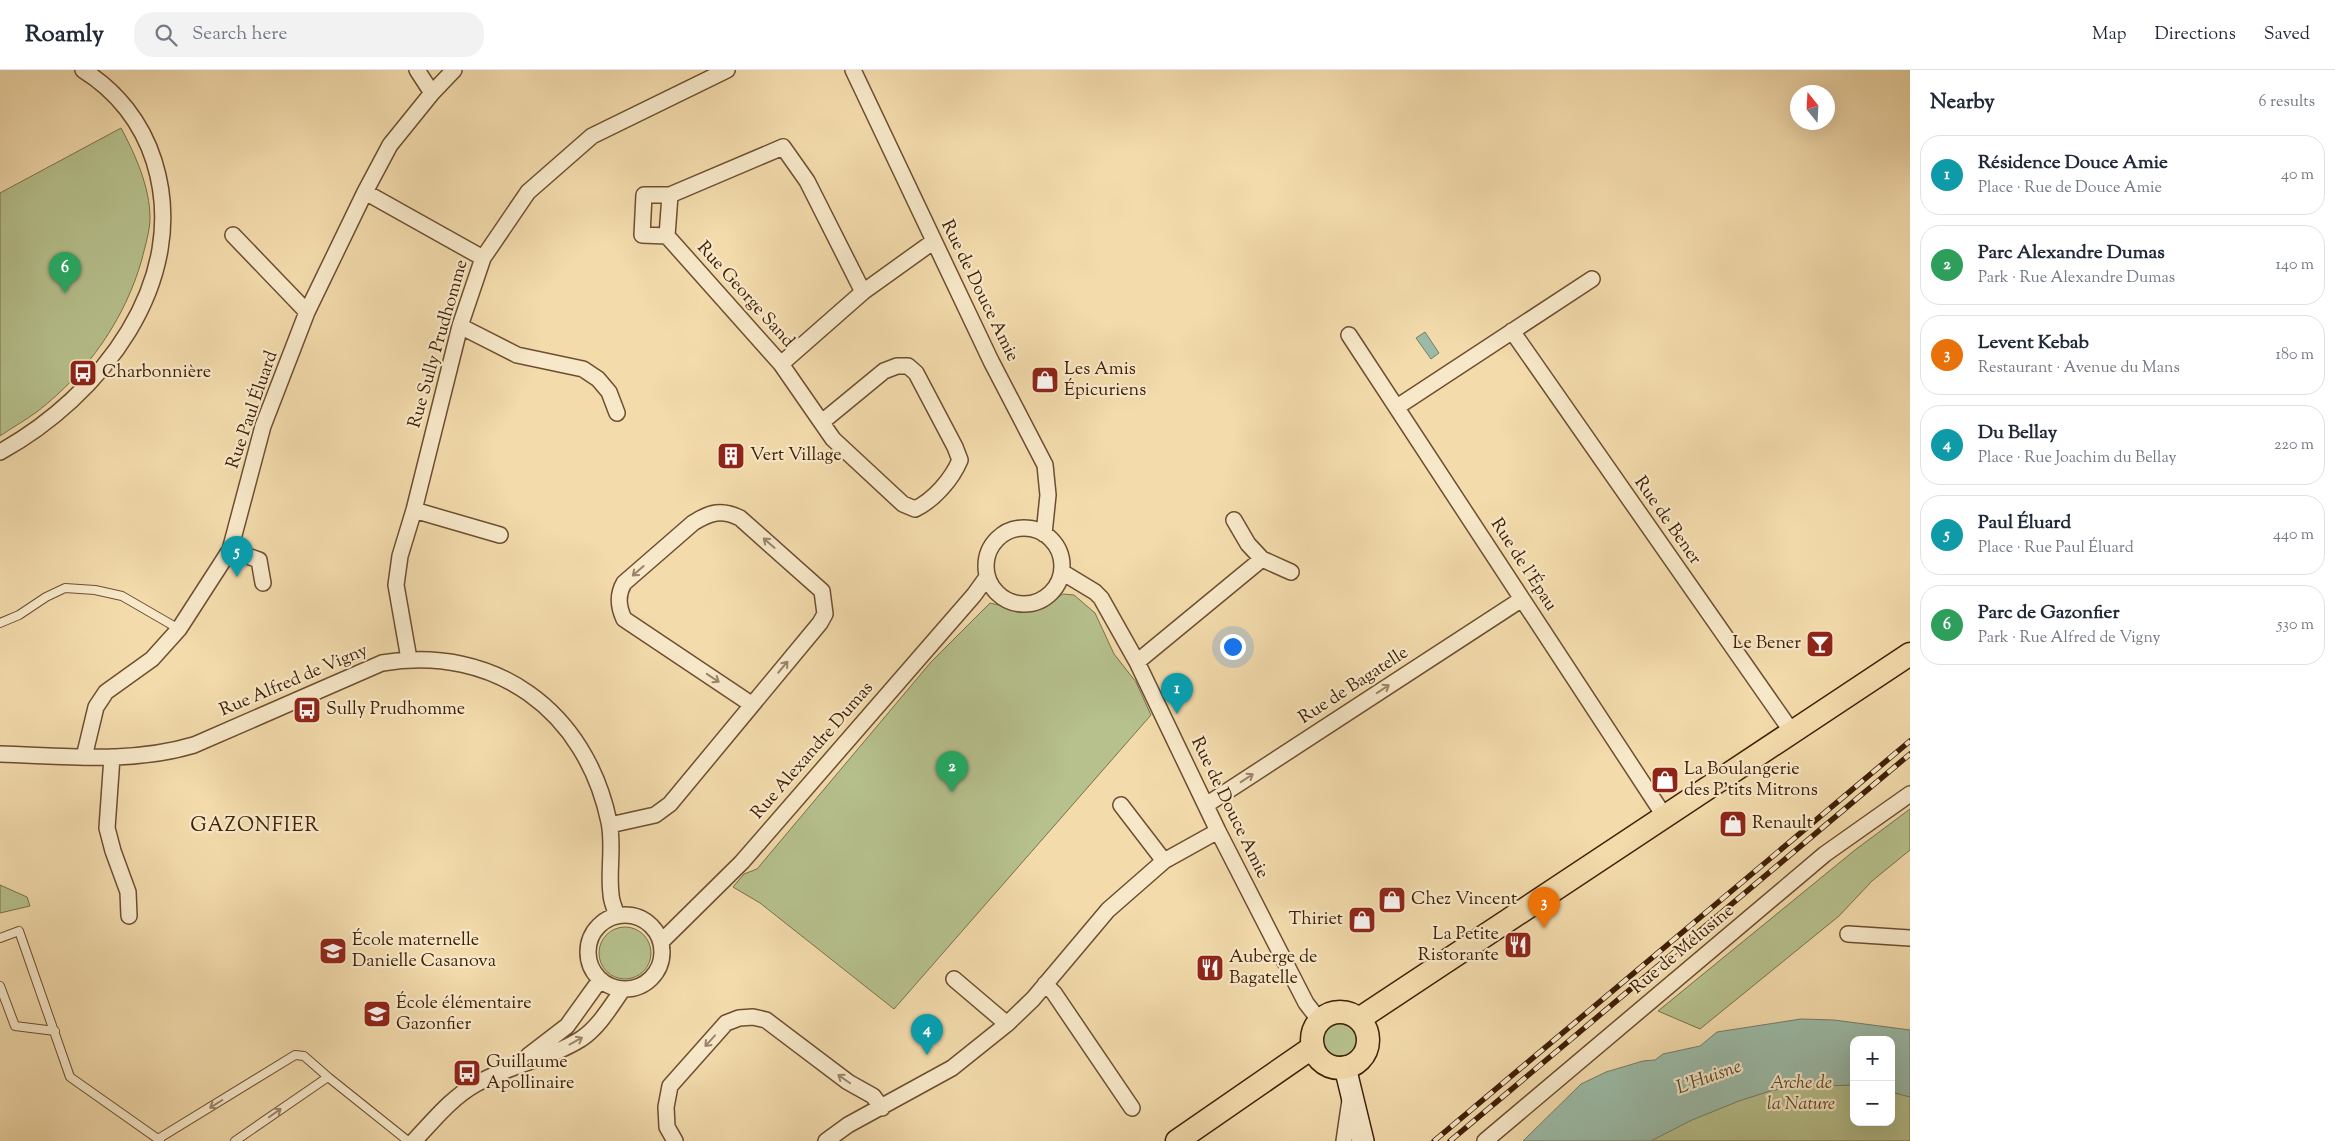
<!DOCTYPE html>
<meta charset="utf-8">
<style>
body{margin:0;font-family:"Sorts Mill Goudy",serif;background:#f2f2f3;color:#1f2937}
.controls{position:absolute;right:15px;bottom:15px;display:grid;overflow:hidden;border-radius:10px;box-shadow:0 5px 20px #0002}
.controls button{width:45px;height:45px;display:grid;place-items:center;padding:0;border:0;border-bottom:1px solid #e0e1e3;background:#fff;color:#1f2937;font:25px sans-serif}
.compass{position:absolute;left:1790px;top:15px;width:45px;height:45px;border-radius:50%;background:#fff;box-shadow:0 5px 20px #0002;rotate:342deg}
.you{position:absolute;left:1232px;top:576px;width:18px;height:18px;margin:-12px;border:4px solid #fff;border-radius:50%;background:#1a73e8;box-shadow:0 0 0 8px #1a73e833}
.badge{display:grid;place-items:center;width:32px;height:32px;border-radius:50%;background:#8f2418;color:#fff;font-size:16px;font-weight:700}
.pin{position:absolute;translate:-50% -41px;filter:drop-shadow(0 1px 2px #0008)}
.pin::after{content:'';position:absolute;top:26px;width:18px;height:15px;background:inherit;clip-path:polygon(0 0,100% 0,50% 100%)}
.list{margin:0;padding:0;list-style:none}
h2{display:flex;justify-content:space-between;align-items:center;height:65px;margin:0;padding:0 20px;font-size:21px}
h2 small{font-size:16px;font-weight:400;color:#747a83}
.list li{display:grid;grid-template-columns:32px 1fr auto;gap:15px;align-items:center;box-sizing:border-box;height:80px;margin:0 10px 10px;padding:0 10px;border:1px solid #e0e1e3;border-radius:20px}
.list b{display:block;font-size:19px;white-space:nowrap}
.list p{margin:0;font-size:16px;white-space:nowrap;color:#747a83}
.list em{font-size:16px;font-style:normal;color:#747a83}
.icon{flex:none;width:28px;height:28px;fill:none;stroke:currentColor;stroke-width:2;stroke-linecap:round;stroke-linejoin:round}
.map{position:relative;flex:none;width:1910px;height:1071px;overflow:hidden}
header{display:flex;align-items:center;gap:30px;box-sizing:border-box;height:70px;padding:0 25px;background:#fff;border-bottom:1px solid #e0e1e3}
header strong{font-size:24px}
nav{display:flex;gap:28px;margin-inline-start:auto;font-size:18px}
.search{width:350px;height:45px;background:#f2f2f3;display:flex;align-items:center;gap:12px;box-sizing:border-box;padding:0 18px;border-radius:20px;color:#747a83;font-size:19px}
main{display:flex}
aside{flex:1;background:#fff}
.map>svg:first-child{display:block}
.green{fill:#b6c18d;stroke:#7a704a}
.water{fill:#9bbba8;stroke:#767d68}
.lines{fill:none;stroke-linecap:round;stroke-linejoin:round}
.lane-casing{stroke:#6c4f31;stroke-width:10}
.street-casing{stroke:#6c4f31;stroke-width:18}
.secondary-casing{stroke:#3f2008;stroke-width:24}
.primary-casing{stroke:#3f2008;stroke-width:25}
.lane{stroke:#f7e8c9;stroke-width:8}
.street{stroke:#f7e8c9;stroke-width:15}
.secondary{stroke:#f7e8c9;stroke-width:21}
.primary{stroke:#f3dbac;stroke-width:22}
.rail-casing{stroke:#3f2008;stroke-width:5.5}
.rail{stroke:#f7e8c9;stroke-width:4;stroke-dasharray:11;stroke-linecap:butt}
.oneway{stroke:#9b8468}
.labels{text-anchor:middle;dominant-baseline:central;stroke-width:4.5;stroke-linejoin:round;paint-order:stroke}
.street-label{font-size:18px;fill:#3f2008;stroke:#f7e8c9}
.poi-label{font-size:18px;fill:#3f2008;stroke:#f7e8c9;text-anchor:start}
.park-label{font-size:18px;font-style:italic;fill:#5d4829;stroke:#f7e8c9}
.water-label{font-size:19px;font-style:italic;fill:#5b4e38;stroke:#f7e8c9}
.quarter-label{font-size:20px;letter-spacing:1px;fill:#3f2008;stroke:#f7e8c9}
</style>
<header>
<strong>Roamly</strong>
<div class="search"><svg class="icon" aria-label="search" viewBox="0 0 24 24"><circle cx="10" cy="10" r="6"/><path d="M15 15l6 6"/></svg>Search here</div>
<nav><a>Map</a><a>Directions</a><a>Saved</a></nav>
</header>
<main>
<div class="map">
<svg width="1910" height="1071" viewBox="0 0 1910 1071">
<rect width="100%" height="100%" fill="#f3dbac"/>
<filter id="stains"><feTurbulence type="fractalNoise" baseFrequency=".004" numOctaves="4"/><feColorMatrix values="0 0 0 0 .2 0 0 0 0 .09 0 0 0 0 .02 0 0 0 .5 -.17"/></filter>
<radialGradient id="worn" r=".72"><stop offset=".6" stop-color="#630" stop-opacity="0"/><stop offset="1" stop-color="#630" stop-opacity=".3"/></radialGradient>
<path class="green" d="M 121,58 C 135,84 150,117 150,148 C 150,161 145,176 142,189 C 125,249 88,302 38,341 C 26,350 13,357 0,366 L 0,123 Z
M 1063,524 L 1074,525 L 1095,543 L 1114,584 L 1136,612 L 1151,645 L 894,939 L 760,833 L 733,817 L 744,804 L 757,799 L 931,592 L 990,533 C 1022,541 1034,544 1063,524 Z
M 1910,739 L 1910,780 L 1872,811 L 1839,846 L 1700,959 L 1658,941 L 1855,780 Z
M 0,815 L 27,827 L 30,836 L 0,843 Z
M599 883a26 26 0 1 1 52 0a26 26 0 1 1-52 0Z
M1323 969a17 17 0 1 1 34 0a17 17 0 1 1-34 0Z
M 1854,982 L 1854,1052 L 1891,1052 L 1891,985 L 1910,990 L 1910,1071 L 1576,1071 Z"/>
<path class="water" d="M 1425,262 L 1439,283 L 1431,289 L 1416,268 Z
M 1801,949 L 1834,950 L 1910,960 L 1910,1027 L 1891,1022 L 1891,970 L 1854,970 L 1854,1015 L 1792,1017 L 1770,1021 L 1739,1031 L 1692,1050 L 1651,1071 L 1523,1071 L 1581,1014 L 1606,1002 L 1643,991 L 1655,990 L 1663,984 L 1700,976 L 1717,962 Z"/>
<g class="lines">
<defs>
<path id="lane" d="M 0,553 L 19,545 L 46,527 L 65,518 L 95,520 L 122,526 L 179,559
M 0,868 L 19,861 L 70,1007 L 158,1069
M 0,916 L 15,956 L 55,961
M 328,1007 L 408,1071
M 160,1071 L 158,1069 L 295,985 L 304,986 L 328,1007 L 235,1071"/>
<path id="street" d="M 417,0 L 432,23
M 853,0 L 991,291 L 1045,395 L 1048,425 L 1044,464
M 365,122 L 483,188
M 233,165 L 307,242
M 667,166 L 642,165 L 644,125 L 670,125
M 863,222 L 807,111 L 783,77 L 670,125 L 667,166 L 781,294 L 863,222 L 934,171
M 460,256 L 517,285 L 583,299 L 598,309 L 609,322 L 617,343
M 1512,261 L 1792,662
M 1349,265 L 1665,747
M 781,294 L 833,369 L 903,434 L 915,439 C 934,430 952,409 960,390 L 955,377 L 916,303 L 908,296 L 897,296 L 884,301 L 822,352
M 1397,337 L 1592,209
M 0,382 C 100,327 192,211 154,91 C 142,53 117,21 83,0
M 414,440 L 500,465
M 1234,450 L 1248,474 L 1262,489 L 1291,502
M986 496a38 38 0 1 1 76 0a38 38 0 1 1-76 0Z
M 230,480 L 259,490 L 263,513
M 1062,502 L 1095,522 L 1101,528 L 1137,592 L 1218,761 L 1306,933 L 1320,951
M 409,589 L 396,515 L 400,486 L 414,440 L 460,256 L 483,188 L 528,122 L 592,66 L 727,0
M 1137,592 L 1262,489
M 0,684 C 66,686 130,694 194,675 L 382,593 C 495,574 586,641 609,752 C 614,776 608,800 611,824 C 611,831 615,839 617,846
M 84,687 L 96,637 L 106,622 L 152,589 L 179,559 L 230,480 L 263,356 L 307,242 L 365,122 L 390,75 L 432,23 L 454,0
M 112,687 L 107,758 L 113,781 L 128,822 L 129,846
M 1121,735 L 1164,791
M 1206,735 L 1522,529
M 610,755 L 655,745 L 670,734 L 820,553 L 825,544 L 822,521 L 740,448 C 722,439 710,442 693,453 L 624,513 C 617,525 618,536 624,549 L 751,634
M588 882a37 37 0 1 1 74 0a37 37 0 1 1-74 0Z
M 1848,864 L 1910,868
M 661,872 L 742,792 L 974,525 L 987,507
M 954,909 L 1007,954
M 1045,914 L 1054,923 L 1132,1038
M 528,986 L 567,956 L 600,910
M 414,1071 C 433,1051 451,1028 476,1014 C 509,995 549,989 581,969 C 599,957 611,936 623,919
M 675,1071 L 667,1057 L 666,1037 L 670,1016 L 726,953 L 739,948 L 753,947 L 766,950 L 848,1012 L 873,1026 L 882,1038
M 826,1071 L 848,1055 L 952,998 L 1007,954 L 1033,929 L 1108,840 L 1164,791 L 1218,761
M 1344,1071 L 1350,1030
M 1485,1071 L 1825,784 L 1910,724"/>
<path id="secondary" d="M 1345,997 L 1363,1071"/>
<path id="primary" d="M1312 970a28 28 0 1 1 56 0a28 28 0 1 1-56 0Z
M 1359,949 L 1910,584
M 1177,1071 L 1313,977"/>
</defs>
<use href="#lane" class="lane-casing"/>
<use href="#street" class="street-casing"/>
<use href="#secondary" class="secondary-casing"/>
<use href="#primary" class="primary-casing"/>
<use href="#lane" class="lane"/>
<use href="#street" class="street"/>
<use href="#secondary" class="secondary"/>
<use href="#primary" class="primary"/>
<defs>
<path id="rail" d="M 1434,1071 L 1910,671
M 1450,1071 L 1910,684"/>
</defs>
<use href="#rail" class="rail-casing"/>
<use href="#rail" class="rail"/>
</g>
<defs><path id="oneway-shaft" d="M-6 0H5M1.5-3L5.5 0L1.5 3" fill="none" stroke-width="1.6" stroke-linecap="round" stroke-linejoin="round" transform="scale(1.25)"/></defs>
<g class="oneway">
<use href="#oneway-shaft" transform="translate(769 473) rotate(-139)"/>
<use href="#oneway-shaft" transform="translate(638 501) rotate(139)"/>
<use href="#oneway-shaft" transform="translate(783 597) rotate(-50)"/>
<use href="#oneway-shaft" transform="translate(713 608) rotate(34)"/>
<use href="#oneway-shaft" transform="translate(1383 619) rotate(-33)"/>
<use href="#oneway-shaft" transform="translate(1247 708) rotate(-33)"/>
<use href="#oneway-shaft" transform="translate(576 971) rotate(-29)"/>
<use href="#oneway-shaft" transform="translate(710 971) rotate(132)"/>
<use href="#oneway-shaft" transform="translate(844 1009) rotate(-145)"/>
<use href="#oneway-shaft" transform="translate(216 1034) rotate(148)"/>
<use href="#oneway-shaft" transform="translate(275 1043) rotate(-35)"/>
</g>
<defs>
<symbol id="bus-square" viewBox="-11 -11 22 22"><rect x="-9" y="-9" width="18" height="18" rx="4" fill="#8f2418" stroke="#f7e8c9"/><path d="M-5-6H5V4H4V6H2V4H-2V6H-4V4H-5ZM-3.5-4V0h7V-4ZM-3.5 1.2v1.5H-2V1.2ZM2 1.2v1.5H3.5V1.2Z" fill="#fff"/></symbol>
<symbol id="shop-square" viewBox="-11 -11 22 22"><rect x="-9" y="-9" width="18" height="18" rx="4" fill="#8f2418" stroke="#f7e8c9"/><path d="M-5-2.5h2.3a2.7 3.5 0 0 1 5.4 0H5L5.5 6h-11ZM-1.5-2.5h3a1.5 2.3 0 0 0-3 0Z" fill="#fff"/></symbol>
<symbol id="building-square" viewBox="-11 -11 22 22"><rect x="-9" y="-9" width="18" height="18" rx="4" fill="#8f2418" stroke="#f7e8c9"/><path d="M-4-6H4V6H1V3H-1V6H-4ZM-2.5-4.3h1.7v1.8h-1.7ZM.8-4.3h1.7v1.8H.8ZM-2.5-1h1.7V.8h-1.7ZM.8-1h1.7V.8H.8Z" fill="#fff"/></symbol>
<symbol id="bar-square" viewBox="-11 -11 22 22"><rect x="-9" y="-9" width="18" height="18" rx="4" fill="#8f2418" stroke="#f7e8c9"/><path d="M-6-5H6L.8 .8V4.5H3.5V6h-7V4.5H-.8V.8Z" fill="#fff"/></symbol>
<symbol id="restaurant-square" viewBox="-11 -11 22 22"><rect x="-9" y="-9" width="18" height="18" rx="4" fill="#8f2418" stroke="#f7e8c9"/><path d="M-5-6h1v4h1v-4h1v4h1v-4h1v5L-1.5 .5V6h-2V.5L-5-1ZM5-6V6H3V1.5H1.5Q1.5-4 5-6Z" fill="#fff"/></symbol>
<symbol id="school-square" viewBox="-11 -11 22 22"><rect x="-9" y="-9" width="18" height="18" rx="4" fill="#8f2418" stroke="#f7e8c9"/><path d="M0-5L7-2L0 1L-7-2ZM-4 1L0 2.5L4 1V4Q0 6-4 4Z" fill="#fff"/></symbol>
</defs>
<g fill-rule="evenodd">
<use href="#bus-square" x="67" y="287" width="32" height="32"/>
<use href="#shop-square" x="1029" y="294" width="32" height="32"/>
<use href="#building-square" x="715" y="370" width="32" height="32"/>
<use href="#bar-square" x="1804" y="558" width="32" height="32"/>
<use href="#bus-square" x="291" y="624" width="32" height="32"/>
<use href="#shop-square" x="1649" y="694" width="32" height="32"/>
<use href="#shop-square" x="1717" y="738" width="32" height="32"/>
<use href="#shop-square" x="1376" y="814" width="32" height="32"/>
<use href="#shop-square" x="1346" y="834" width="32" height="32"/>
<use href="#restaurant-square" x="1502" y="859" width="32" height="32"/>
<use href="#school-square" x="317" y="865" width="32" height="32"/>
<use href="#restaurant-square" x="1194" y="882" width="32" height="32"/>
<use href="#school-square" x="361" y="928" width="32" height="32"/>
<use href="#bus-square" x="451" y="987" width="32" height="32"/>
</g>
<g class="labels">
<g class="street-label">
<text transform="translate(979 221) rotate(64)">Rue de Douce Amie</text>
<text transform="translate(745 225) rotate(48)">Rue George Sand</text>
<text transform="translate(439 274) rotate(-74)">Rue Sully Prudhomme</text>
<text transform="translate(253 340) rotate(-71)">Rue Paul Éluard</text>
<text transform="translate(1667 451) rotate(55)">Rue de Bener</text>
<text transform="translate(1523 495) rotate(57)">Rue de l'Épau</text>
<text transform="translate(294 611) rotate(-23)">Rue Alfred de Vigny</text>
<text transform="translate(1354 616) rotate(-33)">Rue de Bagatelle</text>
<text transform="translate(813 681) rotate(-49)">Rue Alexandre Dumas</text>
<text transform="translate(1229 738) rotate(64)">Rue de Douce Amie</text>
<text transform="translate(1683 880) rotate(-40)">Rue de Mélusine</text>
</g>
<g class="poi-label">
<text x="1064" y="300">Les Amis<tspan x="1064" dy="21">Épicuriens</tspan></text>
<text x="102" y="303">Charbonnière</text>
<text x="750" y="386">Vert Village</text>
<text x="1801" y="574" text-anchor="end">Le Bener</text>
<text x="326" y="640">Sully Prudhomme</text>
<text x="1684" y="700">La Boulangerie<tspan x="1684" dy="21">des P'tits Mitrons</tspan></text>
<text x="1752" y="754">Renault</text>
<text x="1411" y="830">Chez Vincent</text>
<text x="1343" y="850" text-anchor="end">Thiriet</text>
<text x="1499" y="865" text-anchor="end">La Petite<tspan x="1499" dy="21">Ristorante</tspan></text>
<text x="352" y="871">École maternelle<tspan x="352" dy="21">Danielle Casanova</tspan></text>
<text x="1229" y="888">Auberge de<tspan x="1229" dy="21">Bagatelle</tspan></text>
<text x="396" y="934">École élémentaire<tspan x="396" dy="21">Gazonfier</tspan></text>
<text x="486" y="993">Guillaume<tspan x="486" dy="21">Apollinaire</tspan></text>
</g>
<g class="park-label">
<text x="1801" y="1014">Arche de<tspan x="1801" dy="21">la Nature</tspan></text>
</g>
<g class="water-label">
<text transform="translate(1709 1008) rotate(-20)">L'Huisne</text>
</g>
<g class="quarter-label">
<text x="255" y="756">GAZONFIER</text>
</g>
</g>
<rect width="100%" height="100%" filter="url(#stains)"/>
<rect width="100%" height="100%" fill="url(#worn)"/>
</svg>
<div class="controls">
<button>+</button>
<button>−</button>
</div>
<svg class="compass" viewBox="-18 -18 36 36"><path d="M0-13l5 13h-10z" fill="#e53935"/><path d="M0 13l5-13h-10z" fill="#747a83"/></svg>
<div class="you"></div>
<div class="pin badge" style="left:1177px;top:644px;background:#0f9aa8">1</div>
<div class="pin badge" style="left:952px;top:722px;background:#2e9e5b">2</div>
<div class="pin badge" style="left:1544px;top:858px;background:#e8710a">3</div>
<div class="pin badge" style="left:927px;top:985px;background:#0f9aa8">4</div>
<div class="pin badge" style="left:237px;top:507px;background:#0f9aa8">5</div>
<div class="pin badge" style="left:65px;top:223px;background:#2e9e5b">6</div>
</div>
<aside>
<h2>Nearby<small>6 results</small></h2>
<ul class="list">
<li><span class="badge" style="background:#0f9aa8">1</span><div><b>Résidence Douce Amie</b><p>Place · Rue de Douce Amie</p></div><em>40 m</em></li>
<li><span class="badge" style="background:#2e9e5b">2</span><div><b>Parc Alexandre Dumas</b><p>Park · Rue Alexandre Dumas</p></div><em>140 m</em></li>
<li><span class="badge" style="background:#e8710a">3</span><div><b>Levent Kebab</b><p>Restaurant · Avenue du Mans</p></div><em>180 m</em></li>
<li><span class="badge" style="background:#0f9aa8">4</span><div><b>Du Bellay</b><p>Place · Rue Joachim du Bellay</p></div><em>220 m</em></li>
<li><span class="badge" style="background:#0f9aa8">5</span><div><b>Paul Éluard</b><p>Place · Rue Paul Éluard</p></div><em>440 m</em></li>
<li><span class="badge" style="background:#2e9e5b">6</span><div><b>Parc de Gazonfier</b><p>Park · Rue Alfred de Vigny</p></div><em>530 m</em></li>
</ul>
</aside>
</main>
